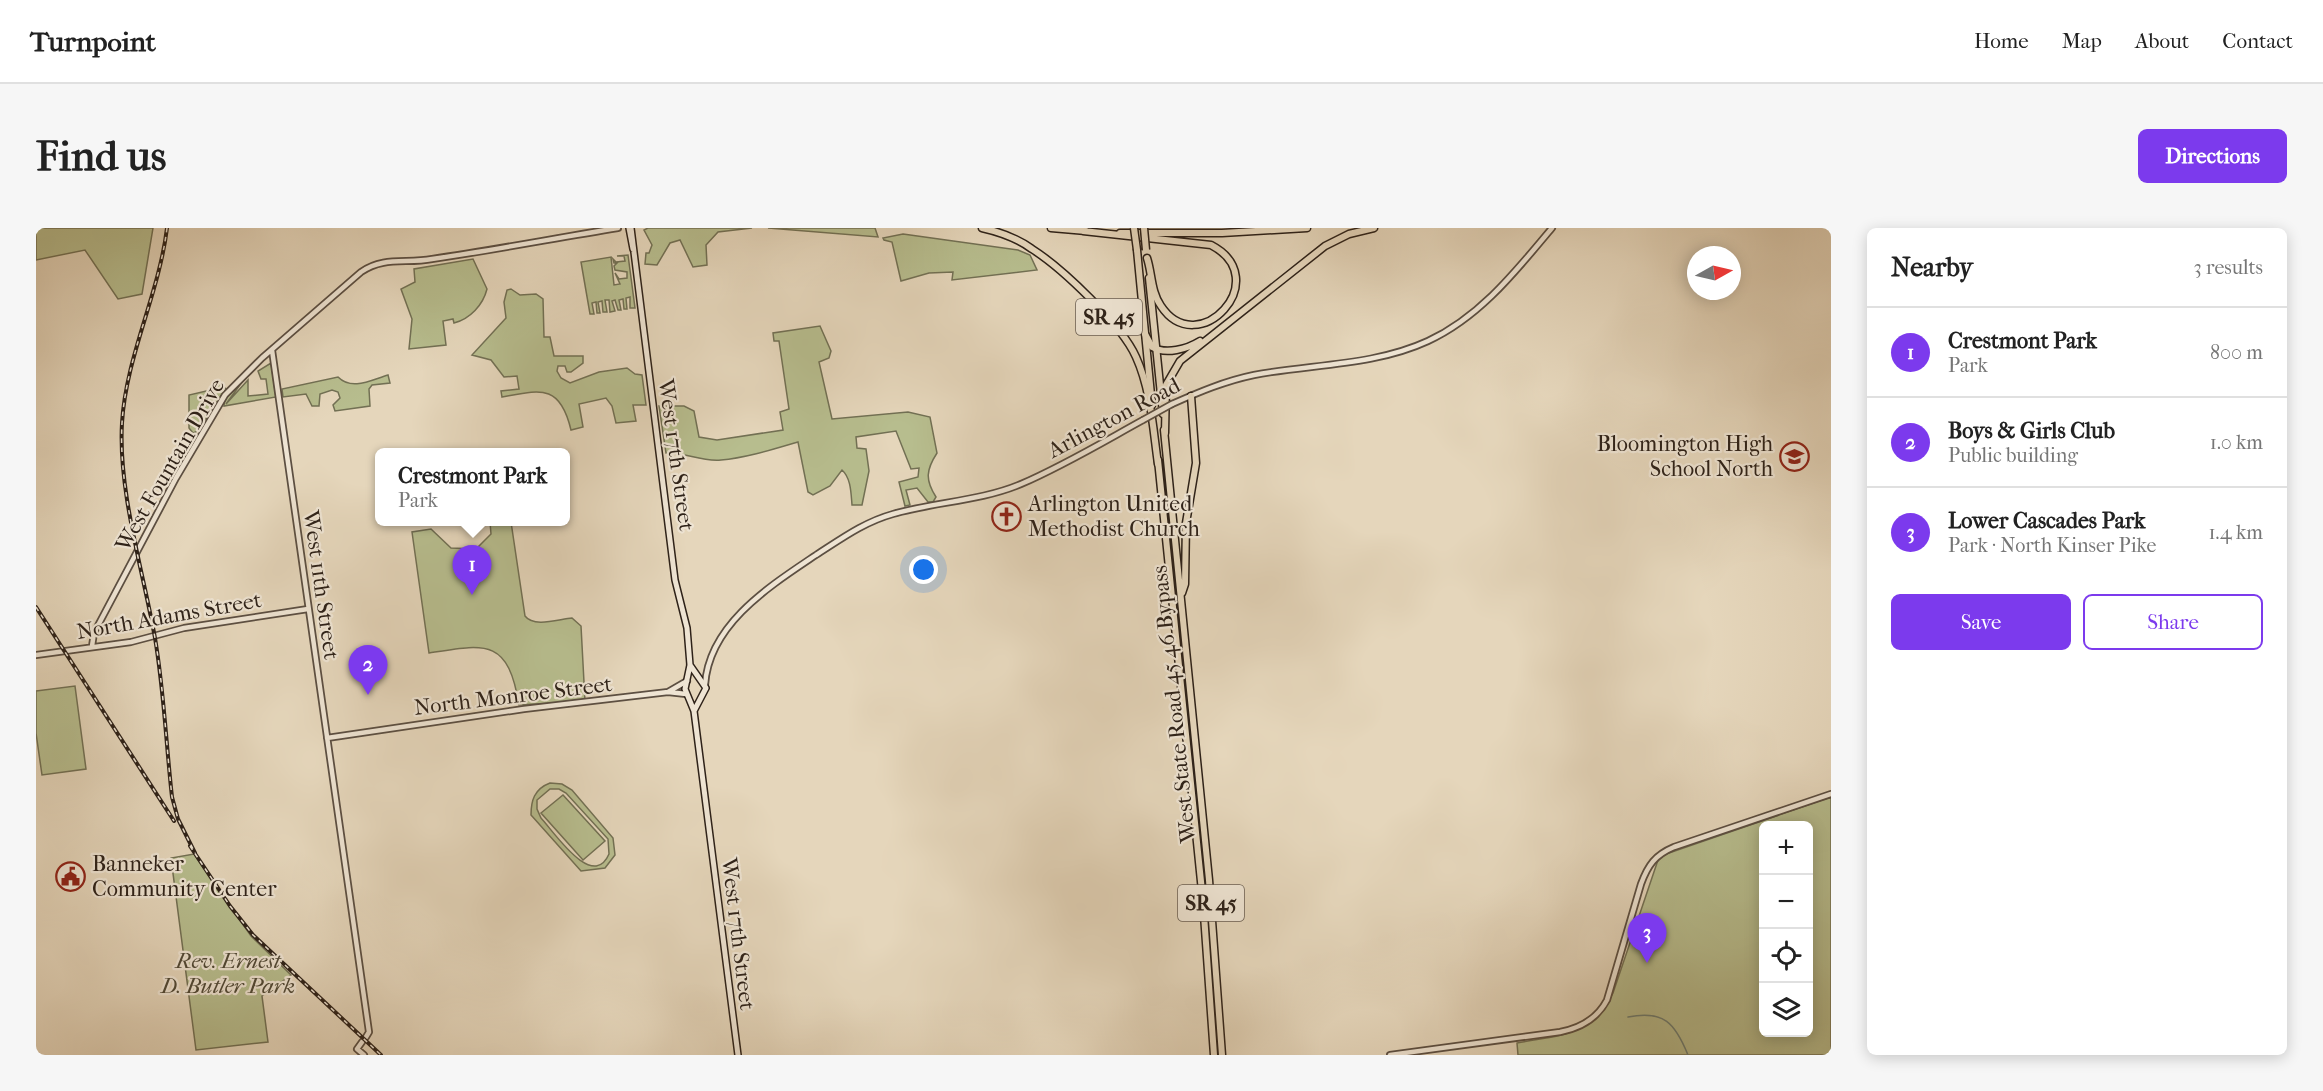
<!DOCTYPE html>
<meta charset="utf-8">
<style>
body{margin:0;font-family:"IM FELL French Canon",serif;background:#f6f6f6;color:#222}
.controls{position:absolute;right:18px;bottom:18px;display:grid;overflow:hidden;border-radius:9px;box-shadow:0 3px 15px #0003}
.controls button{width:54px;height:54px;display:grid;place-items:center;padding:0;border:0;border-bottom:2px solid #e0e0e0;background:#fff;color:#222;font:30px sans-serif}
.compass{position:absolute;left:1651px;top:18px;width:54px;height:54px;border-radius:50%;background:#fff;box-shadow:0 3px 15px #0003;rotate:82deg}
.you{position:absolute;left:888px;top:342px;width:21px;height:21px;margin:-15px;border:4px solid #fff;border-radius:50%;background:#1a73e8;box-shadow:0 0 0 9px #1a73e833}
.badge{display:grid;place-items:center;width:39px;height:39px;border-radius:50%;background:#7c3aed;color:#fff;font-size:20px;font-weight:700}
.pin{position:absolute;translate:-50% -50px;filter:drop-shadow(0 2px 3px #0008)}
.pin::after{content:'';position:absolute;top:32px;width:21px;height:18px;background:inherit;clip-path:polygon(0 0,100% 0,50% 100%)}
.popup{position:absolute;left:339px;top:220px;width:195px;height:78px;box-sizing:border-box;display:grid;place-content:center;border-radius:9px;background:#fff;filter:drop-shadow(0 2px 4px #0005);font-size:20px;white-space:nowrap;color:#767676}
.popup b{font-size:22px;color:#222}
.popup::after{content:'';position:absolute;left:50%;top:100%;margin-left:-12px;border:12px solid transparent;border-top-color:#fff}
.list{margin:0;padding:0;list-style:none}
h2{display:flex;justify-content:space-between;align-items:center;height:78px;margin:0;padding:0 24px;font-size:26px}
h2 small{font-size:20px;font-weight:400;color:#767676}
.list li{display:grid;grid-template-columns:39px 1fr auto;gap:18px;align-items:center;box-sizing:border-box;height:90px;padding:0 24px;border-top:2px solid #e0e0e0}
.list b{display:block;font-size:22px;white-space:nowrap}
.list p{margin:0;font-size:20px;white-space:nowrap;color:#767676}
.list em{font-size:20px;font-style:normal;color:#767676}
.actions{display:flex;gap:12px;padding:18px 24px}
.actions a{flex:1;padding:14px 0;border:2px solid #7c3aed;border-radius:9px;text-align:center;font-size:21px;color:#7c3aed}
.actions .main{background:#7c3aed;color:#fff}
.icon{flex:none;width:33px;height:33px;fill:none;stroke:currentColor;stroke-width:2;stroke-linecap:round;stroke-linejoin:round}
.map{position:relative;flex:none;width:1795px;height:827px;overflow:hidden;border-radius:9px}
header{display:flex;align-items:center;gap:36px;box-sizing:border-box;height:84px;padding:0 30px;background:#fff;border-bottom:2px solid #e0e0e0}
header strong{font-size:28px}
nav{display:flex;gap:33px;margin-inline-start:auto;font-size:21px}
.intro{display:flex;align-items:center;justify-content:space-between;box-sizing:border-box;height:144px;padding:0 36px}
h1{margin:0;font-size:42px}
.button{padding:15px 27px;border-radius:9px;background:#7c3aed;color:#fff;font-size:21px;font-weight:700}
main{display:flex;gap:36px;padding:0 36px}
aside{flex:1;background:#fff;border-radius:9px;box-shadow:0 3px 15px #0003}
.map>svg:first-child{display:block}
.green{fill:#b7bd8e;stroke:#727054;stroke-width:1.5;fill-rule:evenodd}
.lines{fill:none;stroke-linecap:round;stroke-linejoin:round}
.stream{stroke:#6c7d73;stroke-width:1.5}
.tertiary-casing{stroke:#5c4f42;stroke-width:8}
.secondary-casing{stroke:#2e2219;stroke-width:8}
.trunk-casing{stroke:#2e2219;stroke-width:9}
.motorway-casing{stroke:#2e2219;stroke-width:9}
.tertiary{stroke:#eee4d3;stroke-width:4.5}
.secondary{stroke:#eee4d3;stroke-width:5}
.trunk{stroke:#e5d6bb;stroke-width:6}
.motorway{stroke:#e5d6bb;stroke-width:6}
.rail-casing{stroke:#2e2219;stroke-width:4}
.rail{stroke:#eee4d3;stroke-width:1.5;stroke-dasharray:4.5;stroke-linecap:butt}
.tertiary-bridge-casing{stroke:#5c4f42;stroke-width:8;stroke-linecap:butt}
.trunk-bridge-casing{stroke:#2e2219;stroke-width:9;stroke-linecap:butt}
.tertiary-bridge{stroke:#eee4d3;stroke-width:4.5}
.trunk-bridge{stroke:#e5d6bb;stroke-width:6}
.labels{text-anchor:middle;dominant-baseline:central;stroke-width:4.5;stroke-linejoin:round;paint-order:stroke}
.shield{fill:#eee4d3;stroke:#685c51;stroke-width:1.5}
.shield-label{font-size:21px;font-weight:bold;fill:#2e2219}
.street-label{font-size:22px;fill:#2e2219;stroke:#eee4d3}
.poi-label{font-size:22px;fill:#2e2219;stroke:#eee4d3;text-anchor:start}
.park-label{font-size:22px;font-style:italic;fill:#504936;stroke:#eee4d3}
</style>
<header>
<strong>Turnpoint</strong>
<nav><a>Home</a><a>Map</a><a>About</a><a>Contact</a></nav>
</header>
<div class="intro"><h1>Find us</h1><a class="button">Directions</a></div>
<main>
<div class="map">
<svg width="1795" height="827" viewBox="0 0 1795 827">
<rect width="100%" height="100%" fill="#e5d6bb"/>
<filter id="stains"><feTurbulence type="fractalNoise" baseFrequency=".00333" numOctaves="4"/><feColorMatrix values="0 0 0 0 .2 0 0 0 0 .09 0 0 0 0 .02 0 0 0 .5 -.17"/></filter>
<radialGradient id="worn" r=".72"><stop offset=".6" stop-color="#630" stop-opacity="0"/><stop offset="1" stop-color="#630" stop-opacity=".3"/></radialGradient>
<path class="green" d="M 0,0 L 117,0 L 106,66 L 82,71 L 49,22 L 0,32 Z
M 612,0 L 716,0 L 682,4 L 670,17 L 671,37 L 657,39 L 644,12 L 634,15 L 621,37 L 609,36 L 610,25 L 613,25 L 616,17 L 608,2 Z
M 732,0 L 839,0 L 842,9 Z
M 867,6 L 982,22 L 994,27 L 1001,42 L 916,52 L 917,44 L 893,45 L 865,53 L 856,14 L 848,12 L 847,10 Z
M 592,27 L 599,80 L 594,80 L 594,69 L 590,70 L 591,81 L 588,81 L 587,71 L 583,72 L 585,82 L 582,82 L 579,72 L 576,73 L 579,83 L 574,84 L 573,72 L 569,72 L 571,84 L 567,84 L 566,73 L 562,74 L 564,85 L 561,85 L 560,74 L 556,75 L 558,86 L 554,86 L 545,34 L 575,29 L 578,57 L 584,56 L 579,45 L 583,51 L 591,50 L 591,44 L 579,42 L 578,38 L 581,35 L 578,35 L 577,31 L 580,34 L 589,33 L 588,28 L 581,28 Z
M 437,31 L 451,61 C 447,77 434,91 418,95 L 417,91 L 407,93 L 410,117 L 373,121 L 376,91 L 365,61 L 379,54 L 378,41 Z
M 475,61 L 484,67 L 500,66 L 507,71 L 508,109 L 514,109 L 518,128 L 547,128 L 547,135 L 535,144 L 531,144 L 529,138 L 522,138 L 521,143 L 525,150 L 534,155 L 563,144 L 591,140 L 599,146 L 606,147 L 610,177 L 597,177 L 600,193 L 580,195 L 576,178 L 570,170 L 543,176 L 547,199 L 535,202 C 524,155 504,162 466,169 L 465,163 L 483,161 L 481,148 L 468,149 L 455,132 L 436,127 L 470,90 L 468,74 L 471,62 Z
M 784,98 L 795,123 L 793,130 L 783,134 L 796,191 L 872,184 L 894,189 L 901,225 C 890,242 889,252 900,269 L 897,274 L 892,274 L 881,260 L 870,262 L 874,277 L 869,278 L 863,254 L 882,249 L 883,240 L 875,241 L 860,203 L 820,209 L 821,220 L 830,221 L 833,243 L 826,277 L 816,277 C 815,265 815,250 806,242 L 794,258 L 777,267 L 772,264 L 762,214 C 738,221 710,230 685,232 C 665,234 649,224 630,225 L 623,178 L 648,178 L 658,183 L 663,209 L 681,212 L 747,202 L 744,184 L 753,181 L 743,113 L 738,113 L 737,105 Z
M 235,135 L 240,169 L 188,178 C 188,166 201,158 209,150 L 190,176 L 212,152 L 212,168 L 232,166 L 230,151 L 225,151 L 222,143 Z
M 352,147 L 354,155 L 336,157 L 333,161 L 334,178 L 299,183 L 297,177 L 304,170 L 302,164 L 296,162 L 284,166 L 283,178 L 276,178 L 270,166 L 247,169 L 246,161 L 302,149 C 316,163 335,152 352,147 Z
M 182,154 L 190,161 L 162,203 L 157,205 L 153,200 L 153,167 L 179,161 L 178,156 Z
M 454,294 L 475,294 L 489,388 C 498,400 523,391 536,390 L 545,398 L 549,473 L 483,477 C 472,410 450,416 393,425 L 376,304 L 395,301 L 415,320 L 440,321 L 455,306 Z
M 39,458 L 50,541 L 6,547 L 0,505 L 0,463 Z
M 514,555 L 526,556 L 536,562 L 577,610 L 579,627 L 569,640 L 545,643 L 495,587 C 495,573 498,561 514,555 ZM 514,561 L 523,561 L 530,565 L 572,611 L 573,626 C 557,663 518,604 505,590 L 501,581 L 501,572 Z
M 527,567 L 569,613 L 547,632 L 505,585 Z
M 1795,569 L 1795,827 L 1482,827 L 1481,815 C 1523,807 1556,809 1577,765 L 1622,632 L 1630,626 ZM 1728,598 L 1772,598 L 1772,804 L 1728,804 Z
M 158,626 L 215,708 L 255,747 L 226,768 L 232,814 L 160,822 L 135,630 Z"/>
<g class="lines">
<path class="stream" d="M 1592,789 C 1628,782 1639,795 1652,827"/>
<defs>
<path id="tertiary" d="M 236,122 L 333,804 L 330,809
M 1136,176 C 1163,164 1189,153 1218,147 C 1275,136 1338,138 1392,113 C 1444,89 1480,43 1516,0
M 56,418 L 58,405 L 140,250 L 189,167 L 226,130 L 325,44 C 348,28 370,36 396,31 C 458,22 520,10 582,0
M 0,427 L 95,414 L 148,400 L 272,381
M 669,457 C 673,396 734,358 780,327 C 805,311 828,294 857,286 C 898,274 945,273 985,256 C 1027,238 1067,214 1107,192
M 632,464 L 651,453
M 291,510 L 488,481 L 632,464 L 650,466
M 326,814 L 321,821 L 328,827
M 1354,827 L 1524,804 C 1545,800 1561,791 1571,772 L 1605,656 C 1612,637 1619,627 1638,619 L 1795,566"/>
<path id="secondary" d="M 593,0 L 597,21
M 595,0 L 639,352 L 651,400 L 654,437 L 649,461 L 658,483 L 702,827
M 654,437 L 670,460 L 658,483"/>
<path id="trunk" d="M 1101,22 L 1116,177
M 1113,50 L 1127,186
M 1128,202 L 1173,652 L 1186,827
M 1122,232 L 1167,673 L 1178,827
M 1146,365 L 1149,356 L 1150,295 L 1160,235 L 1155,168"/>
<path id="motorway" d="M 946,0 C 964,4 981,10 996,21 C 1026,40 1086,97 1100,129 C 1115,162 1117,201 1122,236
M 1015,0 L 1050,3
M 1047,3 L 1175,17 C 1240,51 1162,134 1125,78 C 1115,64 1116,45 1111,30
M 1084,5 L 1186,5 L 1271,0
M 1109,106 L 1116,119 C 1130,127 1151,121 1164,113
M 1129,205 L 1130,157 L 1144,133 L 1289,18 L 1313,6 L 1338,0"/>
</defs>
<use href="#tertiary" class="tertiary-casing"/>
<use href="#secondary" class="secondary-casing"/>
<use href="#trunk" class="trunk-casing"/>
<use href="#motorway" class="motorway-casing"/>
<use href="#tertiary" class="tertiary"/>
<use href="#secondary" class="secondary"/>
<use href="#trunk" class="trunk"/>
<use href="#motorway" class="motorway"/>
<defs>
<path id="rail" d="M 131,0 C 123,66 90,128 86,195 C 82,262 107,343 119,410 C 128,463 130,516 136,569 L 142,591 L 159,625
M 0,379 L 138,593
M 154,618 L 194,678 L 217,707 L 345,827"/>
</defs>
<use href="#rail" class="rail-casing"/>
<use href="#rail" class="rail"/>
<defs>
<path id="tertiary-bridge" d="M 1107,192 L 1136,176"/>
<path id="trunk-bridge" d="M 1098,0 L 1101,22
M 1108,0 L 1110,22"/>
</defs>
<use href="#tertiary-bridge" class="tertiary-bridge-casing"/>
<use href="#trunk-bridge" class="trunk-bridge-casing"/>
<use href="#tertiary-bridge" class="tertiary-bridge"/>
<use href="#trunk-bridge" class="trunk-bridge"/>
</g>
<defs>
<symbol id="school-ring" viewBox="-11 -11 22 22"><circle r="9.5" fill="#eee4d3" stroke="#8f2418" stroke-width="1.5"/><path d="M0-5L7-2L0 1L-7-2ZM-4 1L0 2.5L4 1V4Q0 6-4 4Z" fill="#8f2418"/></symbol>
<symbol id="church-ring" viewBox="-11 -11 22 22"><circle r="9.5" fill="#eee4d3" stroke="#8f2418" stroke-width="1.5"/><path d="M-1.2-6h2.4v3.5h3.3v2.4h-3.3V6h-2.4V-.1h-3.3v-2.4h3.3Z" fill="#8f2418"/></symbol>
<symbol id="civic-ring" viewBox="-11 -11 22 22"><circle r="9.5" fill="#eee4d3" stroke="#8f2418" stroke-width="1.5"/><path d="M-.6-6.5H3V-4.5H.6V-3L4-1V1h2V6H-6V1h2V-1L-.6-3ZM-1.2 2.5V6h2.4V2.5Z" fill="#8f2418"/></symbol>
</defs>
<g fill-rule="evenodd">
<use href="#school-ring" x="1742" y="212" width="33" height="33"/>
<use href="#church-ring" x="954" y="272" width="33" height="33"/>
<use href="#civic-ring" x="18" y="632" width="33" height="33"/>
</g>
<g class="labels">
<g class="shield">
<rect x="1040" y="71" width="66" height="36" rx="4.5"/>
<rect x="1142" y="657" width="66" height="36" rx="4.5"/>
</g>
<g class="shield-label">
<text x="1073" y="89">SR 45</text>
<text x="1175" y="675">SR 45</text>
</g>
<g class="street-label">
<text transform="translate(1078 190) rotate(-28)">Arlington Road</text>
<text transform="translate(640 227) rotate(82)">West 17th Street</text>
<text transform="translate(134 237) rotate(-60)">West Fountain Drive</text>
<text transform="translate(285 357) rotate(82)">West 11th Street</text>
<text transform="translate(133 388) rotate(-10)">North Adams Street</text>
<text transform="translate(477 468) rotate(-7)">North Monroe Street</text>
<text transform="translate(1138 476) rotate(-96)">West State Road 45 46 Bypass</text>
<text transform="translate(702 706) rotate(83)">West 17th Street</text>
</g>
<g class="poi-label">
<text x="1737" y="216" text-anchor="end">Bloomington High<tspan x="1737" dy="25">School North</tspan></text>
<text x="992" y="276">Arlington United<tspan x="992" dy="25">Methodist Church</tspan></text>
<text x="56" y="636">Banneker<tspan x="56" dy="25">Community Center</tspan></text>
</g>
<g class="park-label">
<text x="192" y="733">Rev. Ernest<tspan x="192" dy="25">D. Butler Park</tspan></text>
</g>
</g>
<rect width="100%" height="100%" filter="url(#stains)"/>
<rect width="100%" height="100%" fill="url(#worn)"/>
</svg>
<div class="controls">
<button>+</button>
<button>−</button>
<button><svg class="icon" aria-label="locate" viewBox="0 0 24 24"><circle cx="12" cy="12" r="6"/><path d="M12 2v4M12 18v4M2 12h4M18 12h4"/></svg></button>
<button><svg class="icon" aria-label="layers" viewBox="0 0 24 24"><path d="M12 4l9 5-9 5-9-5zM3 14l9 5 9-5"/></svg></button>
</div>
<svg class="compass" viewBox="-18 -18 36 36"><path d="M0-13l5 13h-10z" fill="#e53935"/><path d="M0 13l5-13h-10z" fill="#767676"/></svg>
<div class="you"></div>
<div class="pin badge" style="left:436px;top:367px">1</div>
<div class="popup"><b>Crestmont Park</b>Park</div>
<div class="pin badge" style="left:332px;top:467px">2</div>
<div class="pin badge" style="left:1611px;top:735px">3</div>
</div>
<aside>
<h2>Nearby<small>3 results</small></h2>
<ul class="list">
<li><span class="badge">1</span><div><b>Crestmont Park</b><p>Park</p></div><em>800 m</em></li>
<li><span class="badge">2</span><div><b>Boys &amp; Girls Club</b><p>Public building</p></div><em>1.0 km</em></li>
<li><span class="badge">3</span><div><b>Lower Cascades Park</b><p>Park · North Kinser Pike</p></div><em>1.4 km</em></li>
</ul>
<div class="actions"><a class="main">Save</a><a>Share</a></div>
</aside>
</main>
